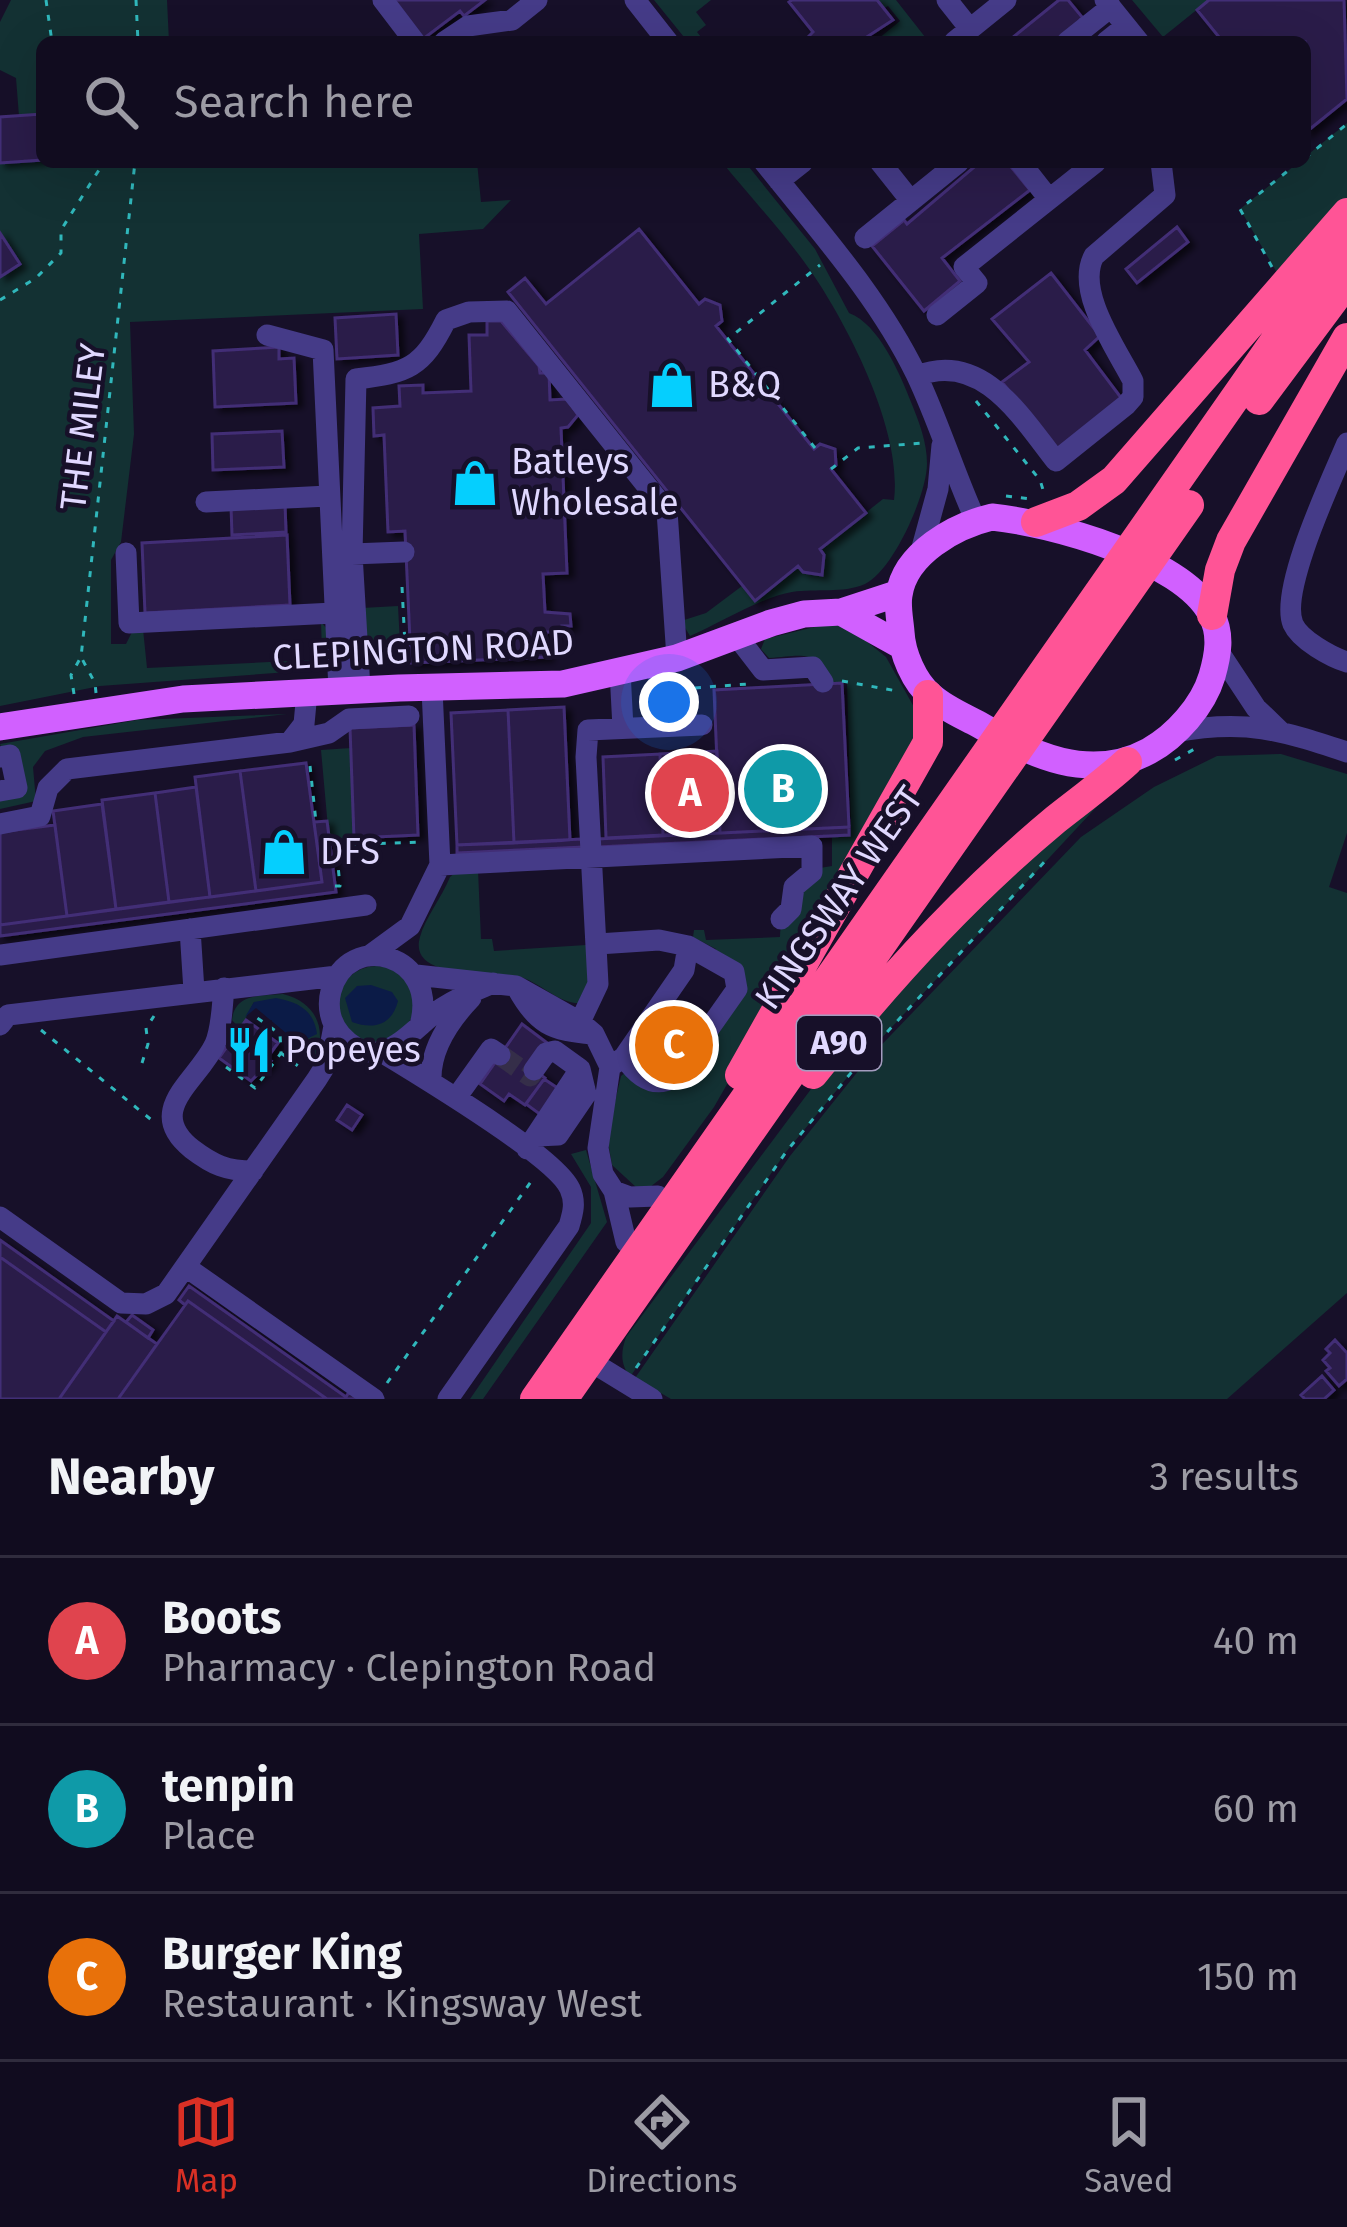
<!DOCTYPE html>
<meta charset="utf-8">
<style>
body{margin:0;font-family:"Fira Sans",sans-serif;background:#1a1528;color:#f1f3f6}
.you{position:absolute;left:669px;top:702px;width:42px;height:42px;margin:-30px;border:9px solid #fff;border-radius:50%;background:#1a73e8;box-shadow:0 0 0 18px #1a73e833}
.badge{display:grid;place-items:center;width:78px;height:78px;border-radius:50%;background:#d93025;color:#fff;font-size:39px;font-weight:700}
.pin{position:absolute;translate:-50% -50%;border:6px solid #fff;box-shadow:0 3px 12px #0006}
.list{margin:0;padding:0;list-style:none}
h2{display:flex;justify-content:space-between;align-items:center;height:156px;margin:0;padding:0 48px;font-size:51px}
h2 small{font-size:39px;font-weight:400;color:#9c9ba4}
.list li{display:grid;grid-template-columns:78px 1fr auto;gap:36px;align-items:center;box-sizing:border-box;height:168px;padding:0 48px;border-top:3px solid #302c3d}
.list b{display:block;font-size:45px;white-space:nowrap}
.list p{margin:0;font-size:39px;white-space:nowrap;color:#9c9ba4}
.list em{font-size:39px;font-style:normal;color:#9c9ba4}
.icon{flex:none;width:66px;height:66px;fill:none;stroke:currentColor;stroke-width:2;stroke-linecap:round;stroke-linejoin:round}
.map{position:relative;flex:none;width:1347px;height:1399px;overflow:hidden}
.search{position:absolute;background:#110c1f;box-shadow:0 12px 48px #0002;left:36px;right:36px;top:36px;height:132px;display:flex;align-items:center;gap:30px;box-sizing:border-box;padding:0 42px;border-radius:18px;color:#9c9ba4;font-size:45px}
.sheet{height:660px;background:#110c1f}
nav{display:flex;justify-content:space-around;align-items:center;box-sizing:border-box;height:168px;border-top:3px solid #302c3d;background:#110c1f;font-size:33px;color:#9c9ba4}
nav a{display:grid;justify-items:center;gap:6px}
nav .on{color:#d93025}
.map>svg:first-child{display:block}
.green{fill:#133133}
.water{fill:#0b1b47}
.building{fill:#2a1c4a;stroke:#432e76;stroke-width:3;filter:url(#shadow)}
.lines{fill:none;stroke-linecap:round;stroke-linejoin:round}
.minor-tunnel{stroke:#352e49;stroke-width:21;stroke-dasharray:21 10;stroke-linecap:butt}
.path{stroke:#30b7bb;stroke-width:3;stroke-dasharray:6 9;stroke-linecap:butt}
.minor{stroke:#453b88;stroke-width:21}
.major{stroke:#d160ff;stroke-width:27}
.highway{stroke:#ff5496;stroke-width:30}
.labels{text-anchor:middle;dominant-baseline:central;stroke-width:9;stroke-linejoin:round;paint-order:stroke}
.shield{fill:#171029;stroke:#a49cbf;stroke-width:3}
.shield-label{font-size:33px;font-weight:bold;fill:#e0d8ff}
.poi-label{font-size:36px;fill:#e0d8ff;stroke:#171029;text-anchor:start}
.street-label{font-size:36px;fill:#e0d8ff;stroke:#171029}
</style>
<div class="map">
<svg width="1347" height="1399" viewBox="0 0 1347 1399">
<defs>
<filter id="shadow"><feDropShadow dx="6" dy="4" stdDeviation="3" flood-color="#0009"/></filter>
</defs>
<rect width="100%" height="100%" fill="#171029"/>
<path class="green" d="M 11,0 L 167,0 L 169,42 L 42,42 L 42,114 L 19,116 L 16,78 L 0,70 L 0,22 Z
M 654,0 L 711,0 L 696,12 L 706,25 L 697,32 L 705,42 L 688,42 Z
M 877,0 L 896,0 L 929,42 L 881,42 L 878,39 L 900,21 L 888,6 L 883,9 Z
M 1132,0 L 1209,0 L 1163,37 Z
M 1347,123 L 1347,201 L 1280,278 L 1240,209 L 1299,162 L 1305,162 L 1305,157 Z
M 42,160 L 477,162 L 481,202 L 511,200 L 483,229 L 419,234 L 423,309 L 130,322 L 134,434 L 121,542 L 111,560 L 111,644 L 126,644 L 133,630 L 143,629 L 147,668 L 310,660 L 322,652 L 321,622 L 328,630 L 330,669 L 100,686 L 0,706 L 0,277 L 20,263 L 0,233 L 0,163 Z
M 722,162 L 745,162 L 815,249 L 849,313 C 879,324 900,374 911,402 C 919,422 927,442 927,464 C 927,494 893,571 865,584 C 842,594 817,588 792,592 C 762,597 720,623 690,636 L 681,621 L 706,613 L 742,586 L 755,601 L 798,566 L 803,572 L 822,574 L 824,556 L 820,549 L 883,499 L 894,500 C 902,435 855,340 820,285 C 793,242 754,202 722,162 Z
M 398,606 L 401,663 L 370,665 L 363,642 L 362,608 Z
M 827,624 L 850,628 L 886,657 L 919,716 L 915,756 L 714,1107 L 663,1177 L 650,1187 L 637,1188 L 612,1165 L 607,1136 L 621,1076 L 627,1071 L 663,1088 L 744,986 L 715,953 L 716,949 L 693,937 L 694,930 L 704,930 L 706,940 L 780,937 C 780,910 803,887 820,868 L 832,866 L 832,836 L 849,835 L 851,830 L 847,682 L 830,682 C 814,648 803,656 769,658 L 761,649 L 765,639 Z
M 287,714 L 83,737 L 45,751 L 33,767 L 36,801 L 0,809 L 0,795 L 21,791 L 0,744 L 137,720 Z
M 351,748 L 354,838 L 329,839 L 321,750 Z
M 1281,754 L 1347,774 L 1347,833 L 1329,887 L 1347,893 L 1347,1293 L 1227,1399 L 671,1399 L 635,1378 L 790,1156 L 867,1060 L 1081,837 L 1154,787 L 1217,756 Z
M 1103,800 L 864,1057 L 786,1152 L 630,1377 C 620,1363 621,1352 626,1337 L 832,1061 L 994,886 Z
M 478,870 L 481,939 L 492,939 L 494,951 L 586,945 L 592,976 L 581,1003 C 561,1005 542,984 521,977 C 497,970 407,982 420,937 C 425,918 442,897 450,877 L 457,871 Z
M338 1004a38 38 0 1 1 76 0a38 38 0 1 1-76 0Z
M 283,994 C 317,1002 329,1032 313,1062 L 285,1042 L 289,1037 L 298,1043 L 307,1042 L 254,1002 L 240,1029 L 232,1020 C 235,993 261,996 283,994 Z
M 586,1150 L 607,1222 L 483,1399 L 470,1399 L 591,1223 L 591,1187 L 571,1154 Z"/>
<path class="water" d="M 371,985 L 392,992 L 398,1001 C 392,1025 374,1030 352,1022 L 345,998 L 357,986 Z
M 276,998 C 298,1002 314,1010 317,1034 L 298,1043 L 256,1008 L 245,1017 L 254,1002 Z"/>
<path class="building" d="M 392,0 L 485,0 L 464,16 L 460,11 L 423,39 Z
M 792,0 L 877,0 L 893,20 L 859,42 L 814,42 L 809,36 L 813,32 L 789,2 Z
M 1059,0 L 1068,0 L 1082,17 L 1078,23 L 1055,42 L 1007,42 Z
M 1209,0 L 1344,0 L 1347,99 L 1305,133 L 1305,42 L 1223,42 L 1197,10 Z
M 42,114 L 42,160 L 0,163 L 0,117 Z
M 980,162 L 1007,162 L 1030,190 L 942,258 L 960,281 L 924,311 L 872,246 L 904,220 L 907,224 Z
M 1177,227 L 1188,242 L 1137,283 L 1126,269 Z
M 639,229 L 699,304 L 705,299 L 720,305 L 722,321 L 716,326 L 814,449 L 820,444 L 835,449 L 836,465 L 831,469 L 866,513 L 820,549 L 824,555 L 822,575 L 803,572 L 798,566 L 755,601 L 508,292 L 525,278 L 546,304 Z
M 0,233 L 20,264 L 0,277 Z
M 1051,273 L 1100,336 L 1085,350 L 1122,399 L 1056,450 L 1002,382 L 1029,362 L 992,319 Z
M 396,314 L 398,355 L 337,359 L 335,318 Z
M 487,321 L 501,321 L 539,366 L 540,373 L 549,373 L 550,400 L 567,399 L 578,415 L 568,427 L 561,428 L 567,573 L 543,574 L 545,612 L 570,614 L 571,626 L 562,626 L 563,632 L 546,632 L 547,657 L 411,663 L 405,531 L 388,532 L 384,435 L 374,436 L 373,408 L 400,406 L 399,386 L 423,385 L 423,393 L 471,391 L 469,335 L 487,335 Z
M 279,347 L 279,359 L 294,358 L 296,403 L 215,407 L 213,351 Z
M 282,431 L 284,467 L 213,470 L 212,434 Z
M 285,504 L 286,532 L 232,535 L 231,506 Z
M 287,535 L 290,605 L 145,613 L 142,543 Z
M 842,683 L 849,827 L 720,833 L 714,690 Z
M 564,707 L 570,840 L 514,843 L 508,710 Z
M 508,710 L 514,843 L 457,845 L 451,713 Z
M 414,725 L 418,835 L 354,838 L 350,728 Z
M 717,751 L 720,833 L 663,835 L 660,754 Z
M 660,754 L 663,835 L 606,838 L 603,757 Z
M 306,763 L 322,882 L 256,891 L 240,771 Z
M 240,771 L 256,891 L 210,897 L 195,777 Z
M 196,787 L 210,897 L 169,902 L 155,793 Z
M 155,793 L 169,902 L 116,909 L 102,800 Z
M 102,804 L 116,909 L 67,916 L 53,811 Z
M 327,821 L 336,892 L 0,936 L 0,925 L 322,882 L 314,822 Z
M 55,825 L 67,916 L 0,925 L 0,832 Z
M 849,827 L 849,835 L 597,847 L 597,839 Z
M 583,839 L 584,847 L 457,853 L 457,845 Z
M 681,1010 L 705,1027 L 673,1072 L 650,1055 Z
M 246,1020 L 278,1043 L 267,1058 L 271,1061 L 251,1081 L 219,1058 Z
M 522,1024 L 546,1042 L 529,1066 L 545,1078 L 525,1105 L 509,1094 L 504,1101 L 480,1084 Z
M 544,1079 L 559,1089 L 541,1115 L 526,1104 Z
M 347,1105 L 362,1115 L 352,1130 L 337,1120 Z
M 0,1240 L 114,1321 L 106,1332 L 0,1257 Z
M 0,1257 L 106,1332 L 59,1399 L 0,1399 Z
M 0,1257 L 106,1332 L 59,1399 L 0,1399 Z
M 189,1286 L 346,1397 L 349,1392 L 359,1399 L 327,1399 L 188,1301 L 185,1305 L 179,1300 Z
M 188,1301 L 327,1399 L 118,1399 Z
M 132,1315 L 153,1330 L 148,1338 L 126,1322 Z
M 117,1316 L 157,1344 L 118,1399 L 59,1399 Z
M 1335,1340 L 1347,1353 L 1347,1379 L 1339,1386 L 1326,1371 L 1330,1368 L 1323,1360 L 1330,1353 L 1326,1349 Z
M 1322,1376 L 1334,1390 L 1324,1399 L 1305,1399 L 1301,1395 Z"/>
<g class="lines">
<path class="minor-tunnel" d="M 500,1055 L 530,1076 L 534,1070"/>
<path class="path" d="M 46,0 L 52,42
M 136,0 L 138,42
M 810,42 L 812,40
M 1305,158 L 1347,124
M 1272,267 L 1240,209 L 1299,162
M 0,300 L 36,278 L 61,253 L 61,230 L 104,162
M 976,401 L 1040,480 L 1044,493
M 815,448 L 728,339 L 820,265
M 831,469 L 858,448 L 923,443
M 1006,496 L 1032,499
M 402,587 L 406,664
M 842,681 L 897,691
M 680,689 L 748,684
M 96,693 L 95,683 L 81,657 L 135,162
M 74,694 L 71,675 L 81,657
M 1175,760 L 1198,747
M 310,766 L 316,822
M 335,886 L 340,886 L 336,845 L 421,842
M 41,1030 L 154,1122
M 281,1053 L 302,1069
M 142,1063 L 148,1044 L 146,1028 L 154,1016
M 226,1067 L 255,1088 L 281,1053 L 280,1034 L 253,1015
M 636,1368 L 786,1152 L 864,1057 L 1048,858
M 387,1383 L 535,1176"/>
<path class="minor" d="M 383,0 L 415,42
M 635,0 L 668,42
M 947,0 L 970,29
M 1105,0 L 1139,42
M 444,42 L 468,26 L 512,20 L 537,0
M 954,42 L 1006,0
M 1067,42 L 1111,7
M 1106,42 L 1126,26
M 764,162 C 818,230 878,296 916,374 C 939,422 954,473 976,521
M 880,162 L 911,201
M 1020,162 L 1049,199
M 779,181 L 803,162
M 865,238 L 959,162
M 937,315 L 977,283 L 964,267 L 1096,162
M 267,335 L 323,350 L 339,690
M 917,376 C 982,350 1022,418 1056,461 L 1126,405 L 1133,397 L 1133,381 C 1116,348 1075,291 1094,256 L 1165,195 L 1161,162
M 1347,443 C 1332,479 1279,590 1293,624 C 1300,640 1331,657 1347,662
M 206,502 L 328,496
M 126,553 L 129,623 L 334,613
M 352,554 L 404,552
M 920,555 L 938,489 L 942,445
M 736,635 L 763,670 L 813,667 L 823,682
M 1219,652 L 1256,708 L 1280,731
M 658,662 L 661,727
M 620,671 L 623,728
M 360,689 L 352,554 L 356,379 C 408,373 422,368 446,320 L 469,312 L 507,311 L 667,511 L 677,658
M 1175,732 C 1246,719 1280,730 1347,752
M 290,742 L 329,733 L 349,719 L 409,716
M 0,757 L 10,755 L 17,788 L 0,791
M 0,824 L 40,816 L 48,788 L 67,769 L 290,742 L 304,724 L 307,692
M 440,865 L 812,846 L 812,872 L 794,887 L 791,909 L 781,919
M 190,929 L 194,991
M 598,944 L 659,940 L 688,946 L 684,970 L 624,1057 L 614,1064
M 0,955 L 366,905
M 369,956 L 410,926 L 440,865 L 432,689
M 416,975 L 516,986 L 580,1022 L 594,1034 L 610,1067 L 598,1148 L 603,1174 L 614,1191 L 626,1242
M 516,986 C 536,1024 552,1031 593,1034
M 224,988 C 222,1006 222,1028 215,1044 C 198,1081 143,1110 192,1149 C 213,1165 227,1171 253,1171
M 580,1022 L 598,984 L 586,757 L 588,730 L 702,725
M 0,1025 L 8,1015 L 337,976
M 420,1025 C 440,954 348,929 331,991 C 327,1006 330,1023 341,1035 C 381,1079 411,1028 442,1008 C 458,998 476,990 493,983
M 380,1051 C 417,1074 556,1156 570,1189 C 576,1202 573,1213 569,1226 L 448,1399
M 624,1057 C 637,1076 653,1089 675,1077 L 737,989 L 734,972 L 688,946
M 431,1078 C 431,1047 450,1020 471,998
M 456,1098 L 491,1049 L 500,1055
M 537,1136 L 558,1135 L 586,1094 L 580,1069
M 527,1149 L 580,1069 L 555,1051 L 546,1053 L 534,1070
M 614,1191 L 630,1197 L 658,1196
M 0,1217 L 121,1303 L 146,1304 L 166,1294 L 317,1079 L 327,1063 L 334,1026
M 186,1267 L 374,1399
M 590,1361 L 652,1399"/>
<path class="major" d="M 992,517 C 1050,523 1183,559 1211,614 C 1222,634 1218,655 1212,676 C 1203,706 1176,736 1149,751 C 1090,783 1031,755 978,724 C 963,716 944,708 931,696 C 914,682 902,653 901,632 C 900,620 897,606 899,595 C 905,553 955,526 992,517 Z
M 841,612 L 902,646
M 0,727 L 183,699 L 399,688 L 563,684 L 677,658 L 771,623 L 804,614 L 841,612 L 899,593"/>
<path class="highway" d="M 1259,400 L 1347,282
M 1036,522 L 1078,506 L 1114,480 L 1347,213
M 1212,615 L 1220,570 L 1231,541 L 1347,338
M 813,1074 C 884,984 966,894 1055,820 C 1079,801 1104,783 1127,762
M 740,1075 L 928,742 L 928,695
M 535,1399 L 1291,318 L 1347,247
M 563,1399 L 1189,505"/>
</g>
<defs>
<symbol id="shop-bare" viewBox="-9 -9 18 18"><path d="M-5-2.5h2.3a2.7 3.5 0 0 1 5.4 0H5L5.5 6h-11ZM-1.5-2.5h3a1.5 2.3 0 0 0-3 0Z" fill="#05cffe" stroke="#171029" stroke-width="2.5" paint-order="stroke"/></symbol>
<symbol id="restaurant-bare" viewBox="-9 -9 18 18"><path d="M-5-6h1v4h1v-4h1v4h1v-4h1v5L-1.5 .5V6h-2V.5L-5-1ZM5-6V6H3V1.5H1.5Q1.5-4 5-6Z" fill="#05cffe" stroke="#171029" stroke-width="2.5" paint-order="stroke"/></symbol>
</defs>
<g fill-rule="evenodd">
<use href="#shop-bare" x="639" y="352" width="66" height="66"/>
<use href="#shop-bare" x="442" y="450" width="66" height="66"/>
<use href="#shop-bare" x="251" y="819" width="66" height="66"/>
<use href="#restaurant-bare" x="216" y="1017" width="66" height="66"/>
</g>
<g class="labels">
<rect class="shield" x="797" y="1016" width="84" height="54" rx="9"/>
<g class="shield-label">
<text x="839" y="1043">A90</text>
</g>
<g class="poi-label">
<text x="708" y="385">B&amp;Q</text>
<text x="511" y="462">Batleys<tspan x="511" dy="41">Wholesale</tspan></text>
<text x="320" y="852">DFS</text>
<text x="285" y="1050">Popeyes</text>
</g>
<g class="street-label">
<text transform="translate(83 427) rotate(-83)">THE MILEY</text>
<text transform="translate(423 650) rotate(-3)">CLEPINGTON ROAD</text>
<text transform="translate(839 898) rotate(-55)">KINGSWAY WEST</text>
</g>
</g>
</svg>
<div class="you"></div>
<div class="pin badge" style="left:690px;top:793px;background:#e0444e">A</div>
<div class="pin badge" style="left:783px;top:789px;background:#0f9aa8">B</div>
<div class="pin badge" style="left:674px;top:1045px;background:#e8710a">C</div>
<div class="search"><svg class="icon" aria-label="search" viewBox="0 0 24 24"><circle cx="10" cy="10" r="6"/><path d="M15 15l6 6"/></svg>Search here</div>
</div>
<section class="sheet">
<h2>Nearby<small>3 results</small></h2>
<ul class="list">
<li><span class="badge" style="background:#e0444e">A</span><div><b>Boots</b><p>Pharmacy · Clepington Road</p></div><em>40 m</em></li>
<li><span class="badge" style="background:#0f9aa8">B</span><div><b>tenpin</b><p>Place</p></div><em>60 m</em></li>
<li><span class="badge" style="background:#e8710a">C</span><div><b>Burger King</b><p>Restaurant · Kingsway West</p></div><em>150 m</em></li>
</ul>
</section>
<nav>
<a class="on"><svg class="icon" aria-label="map" viewBox="0 0 24 24"><path d="M3 6l6-2 6 2 6-2v14l-6 2-6-2-6 2zM9 4v14M15 6v14"/></svg>Map</a>
<a><svg class="icon" aria-label="directions" viewBox="0 0 24 24"><path d="M12 3l9 9-9 9-9-9zM9 14v-3h6M13 9l2 2-2 2"/></svg>Directions</a>
<a><svg class="icon" aria-label="saved" viewBox="0 0 24 24"><path d="M7 4h10v16l-5-4-5 4z"/></svg>Saved</a>
</nav>
